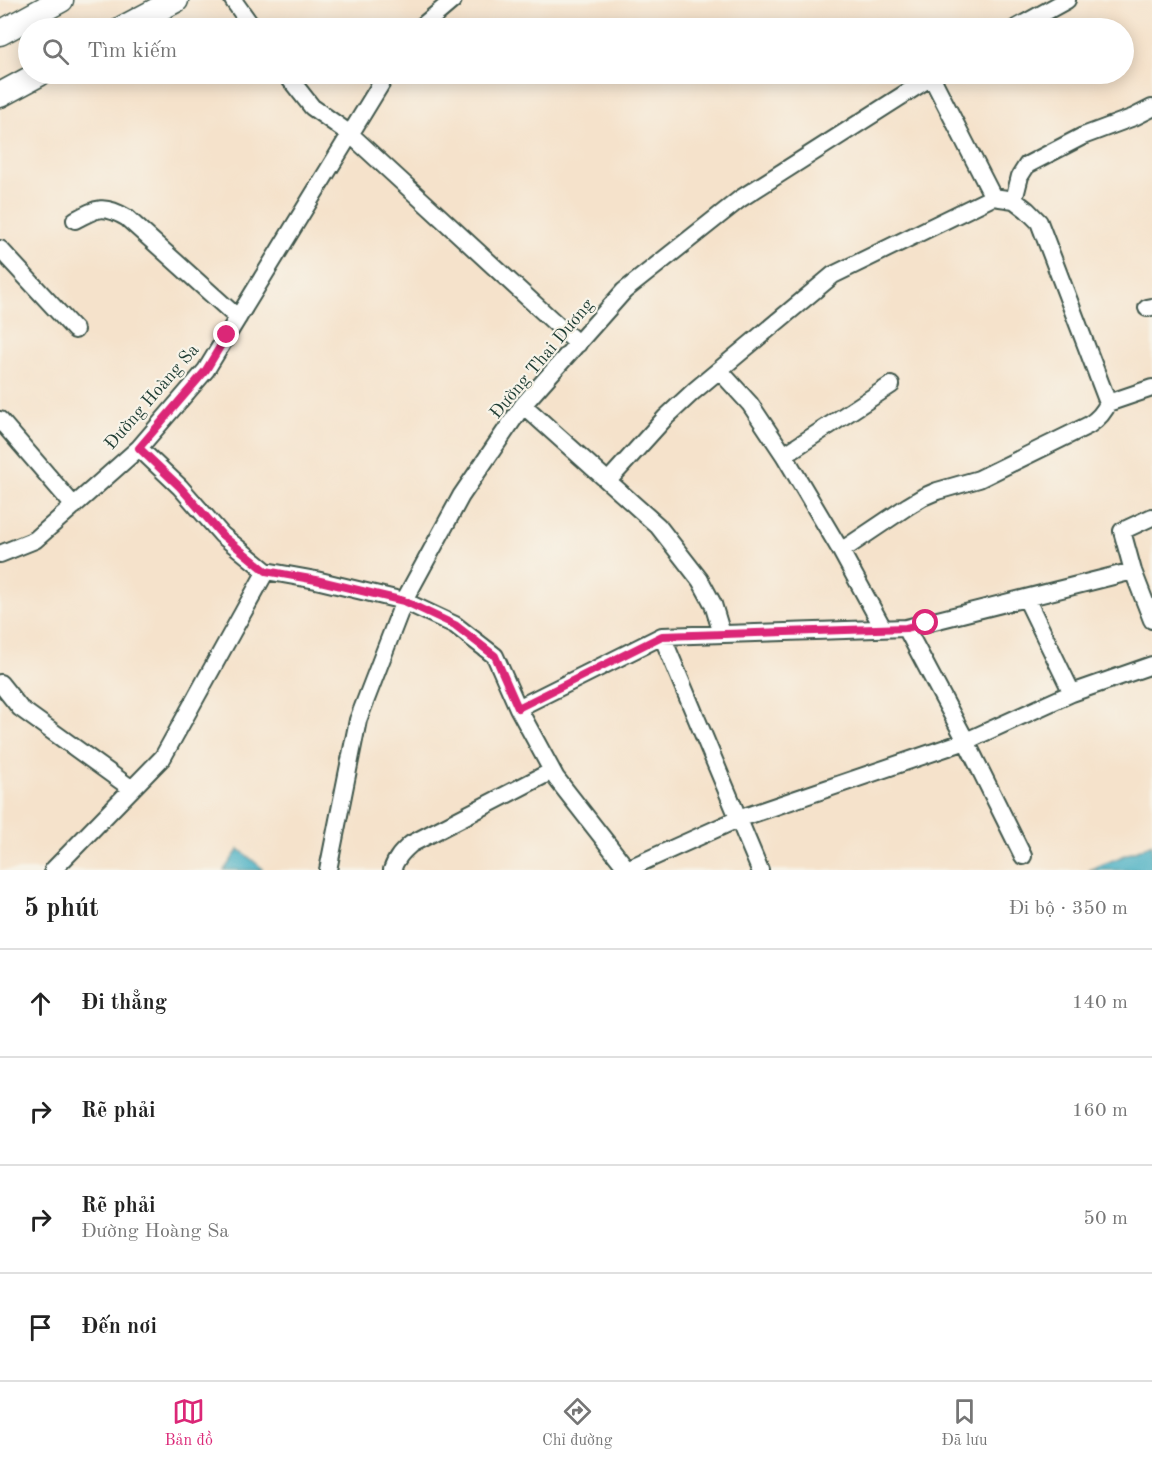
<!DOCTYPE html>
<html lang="vi">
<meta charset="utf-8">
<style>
body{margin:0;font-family:"Old Standard TT",serif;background:#f6f6f6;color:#222}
.stop{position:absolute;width:18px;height:18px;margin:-14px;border:4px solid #db2777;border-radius:50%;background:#fff}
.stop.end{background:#db2777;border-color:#fff;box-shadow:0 2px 6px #0008}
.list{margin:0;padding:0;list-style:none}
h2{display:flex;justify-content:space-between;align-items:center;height:78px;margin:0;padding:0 24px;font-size:26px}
h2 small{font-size:20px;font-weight:400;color:#767676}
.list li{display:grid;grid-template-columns:39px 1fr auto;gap:18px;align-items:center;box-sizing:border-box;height:108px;padding:0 24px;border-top:2px solid #e0e0e0}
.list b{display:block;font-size:22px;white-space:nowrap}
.list p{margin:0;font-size:20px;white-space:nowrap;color:#767676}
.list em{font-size:20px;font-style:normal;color:#767676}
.icon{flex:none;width:33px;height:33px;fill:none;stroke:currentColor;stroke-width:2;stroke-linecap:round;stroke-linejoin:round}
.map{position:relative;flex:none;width:1152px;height:870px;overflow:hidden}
.search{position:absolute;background:#fff;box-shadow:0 3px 15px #0003;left:18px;right:18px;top:18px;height:66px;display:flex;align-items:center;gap:15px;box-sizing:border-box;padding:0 21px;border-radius:33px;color:#767676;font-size:22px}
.sheet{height:510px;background:#fff}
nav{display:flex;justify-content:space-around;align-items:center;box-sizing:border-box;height:84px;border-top:2px solid #e0e0e0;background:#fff;font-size:16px;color:#767676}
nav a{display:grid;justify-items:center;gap:3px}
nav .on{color:#db2777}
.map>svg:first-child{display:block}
.water{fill:#43adc2;stroke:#31757b;stroke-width:1.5}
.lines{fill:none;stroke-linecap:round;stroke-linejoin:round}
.street-casing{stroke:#3f564b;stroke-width:20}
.secondary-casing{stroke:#3f564b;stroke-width:27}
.street{stroke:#fff;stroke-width:16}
.secondary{stroke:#fff;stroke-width:24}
.route{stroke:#db2777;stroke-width:8}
.labels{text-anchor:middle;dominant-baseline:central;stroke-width:4.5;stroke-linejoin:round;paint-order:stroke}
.street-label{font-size:18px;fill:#1f3d34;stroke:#f7f3e8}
</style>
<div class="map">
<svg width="1152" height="870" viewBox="0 0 1152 870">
<rect width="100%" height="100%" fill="#f7f3e8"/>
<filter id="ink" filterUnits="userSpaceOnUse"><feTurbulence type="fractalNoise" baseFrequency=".0167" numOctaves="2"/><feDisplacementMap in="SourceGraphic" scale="12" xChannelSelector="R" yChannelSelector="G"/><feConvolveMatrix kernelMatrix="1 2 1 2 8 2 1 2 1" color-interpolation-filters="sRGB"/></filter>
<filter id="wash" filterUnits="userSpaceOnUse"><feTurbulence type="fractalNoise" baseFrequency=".008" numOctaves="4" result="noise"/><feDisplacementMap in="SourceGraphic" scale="24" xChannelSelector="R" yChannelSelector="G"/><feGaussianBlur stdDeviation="1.35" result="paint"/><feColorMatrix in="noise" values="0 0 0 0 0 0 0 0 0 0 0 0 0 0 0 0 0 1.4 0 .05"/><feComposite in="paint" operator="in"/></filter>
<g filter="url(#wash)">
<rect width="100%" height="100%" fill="#f5e2cb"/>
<path class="water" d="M 1152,844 L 1152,870 L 1089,870 Z
M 239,849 L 262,868 L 262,870 L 224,870 Z"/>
</g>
<g filter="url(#ink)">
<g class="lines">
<defs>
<path id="street" d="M 233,0 L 253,28
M 420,28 L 453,0
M 1016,28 L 1067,0
M 286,74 L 312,107 L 350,134 L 578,344
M 1014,200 L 1020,176 L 1027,165 L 1083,136 L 1134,117 L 1152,108
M 75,220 C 97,208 104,204 127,218 L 238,318
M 0,249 L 75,330
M 1147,308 L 1152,307
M 719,370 L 750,404 L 784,455 L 841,551 L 883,628
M 1108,403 L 1152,388
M 523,405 L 658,526 L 700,580 L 713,604 L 722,634
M 0,420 L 74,506
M 139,448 L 180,487 L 222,535 L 266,571 L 316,580 L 404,601 L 455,625 L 495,656 L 518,708 L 556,778 L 627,869 L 738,819 L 966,741 L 1072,693 L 1152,665
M 784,455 L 891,385
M 608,481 L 666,417 L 694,391 L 833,275 L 993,197
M 1152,517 L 1122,531 L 1133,571 L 1152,620
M 841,551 L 908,506 L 923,497 L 937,491 L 979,479 L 1089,425 C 1098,419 1104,413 1108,403 L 1039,222 L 1027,210 L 1014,200 L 993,197 L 931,76
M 0,554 L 35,540 L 139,448 L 206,370 L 387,74
M 1026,598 L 1072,693
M 906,628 L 966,741 L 1023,856
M 662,636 L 760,870
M 0,683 L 20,708 L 132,789
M 518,708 L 662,636 L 906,628 L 1133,571
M 53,870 L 163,757 L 266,571
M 328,870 L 358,720 L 404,601 L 461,496 L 523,405 L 624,291 L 740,199 L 936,74
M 392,870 C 396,858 402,852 411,844 L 552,771"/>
<path id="secondary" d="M 123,28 L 176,0
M 0,33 L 61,0
M 0,95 L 39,74"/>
</defs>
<use href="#street" class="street-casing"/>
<use href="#secondary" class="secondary-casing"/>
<use href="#street" class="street"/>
<use href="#secondary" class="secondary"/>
</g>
</g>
<g class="lines" filter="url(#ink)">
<path class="route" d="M 227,335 L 206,370 L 139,448 L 180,487 L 222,535 L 266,571 L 316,580 L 404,601 L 455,625 L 495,656 L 518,708 L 662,636 L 906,628 L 926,623"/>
</g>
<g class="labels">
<g class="street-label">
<text transform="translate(542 359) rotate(-50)">Đường Thai Dương</text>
<text transform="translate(152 397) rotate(-49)">Đường Hoàng Sa</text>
</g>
</g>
</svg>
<div class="stop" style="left:926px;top:623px"></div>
<div class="stop end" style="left:227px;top:335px"></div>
<div class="search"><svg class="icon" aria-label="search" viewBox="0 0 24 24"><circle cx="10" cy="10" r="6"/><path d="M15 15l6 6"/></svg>Tìm kiếm</div>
</div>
<section class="sheet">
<h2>5 phút<small>Đi bộ · 350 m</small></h2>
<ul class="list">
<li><svg class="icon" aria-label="ahead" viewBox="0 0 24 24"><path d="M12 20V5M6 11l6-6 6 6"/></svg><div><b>Đi thẳng</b></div><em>140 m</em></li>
<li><svg class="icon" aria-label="right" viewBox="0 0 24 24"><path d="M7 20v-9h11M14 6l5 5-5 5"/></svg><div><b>Rẽ phải</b></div><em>160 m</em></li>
<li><svg class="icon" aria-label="right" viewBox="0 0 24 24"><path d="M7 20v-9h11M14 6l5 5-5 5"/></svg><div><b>Rẽ phải</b><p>Đường Hoàng Sa</p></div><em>50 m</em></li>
<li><svg class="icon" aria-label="arrive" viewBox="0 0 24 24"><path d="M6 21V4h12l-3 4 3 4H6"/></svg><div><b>Đến nơi</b></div></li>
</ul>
</section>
<nav>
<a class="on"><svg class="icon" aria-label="map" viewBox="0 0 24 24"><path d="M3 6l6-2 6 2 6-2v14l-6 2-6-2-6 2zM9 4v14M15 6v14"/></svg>Bản đồ</a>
<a><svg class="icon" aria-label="directions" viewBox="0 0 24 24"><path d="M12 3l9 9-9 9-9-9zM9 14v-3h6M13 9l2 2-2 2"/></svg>Chỉ đường</a>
<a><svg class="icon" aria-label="saved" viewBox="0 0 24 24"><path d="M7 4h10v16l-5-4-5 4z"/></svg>Đã lưu</a>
</nav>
